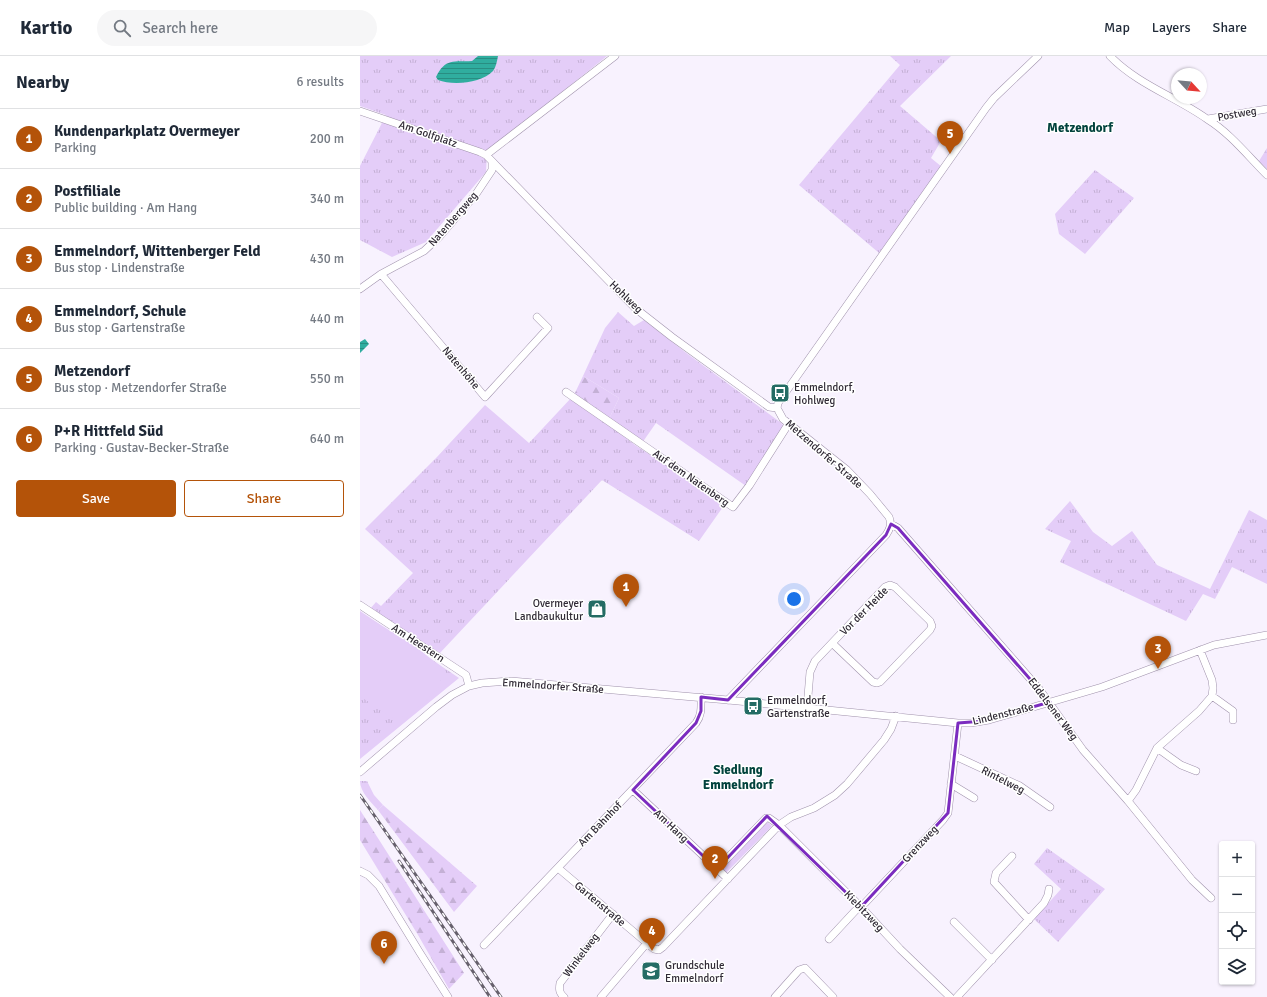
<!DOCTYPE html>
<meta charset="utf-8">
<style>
body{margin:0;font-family:Signika,sans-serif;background:#f6f6f7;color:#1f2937}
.controls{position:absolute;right:12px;bottom:12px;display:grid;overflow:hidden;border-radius:4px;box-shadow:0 1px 3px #0004}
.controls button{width:36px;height:36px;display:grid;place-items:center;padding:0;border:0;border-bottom:1px solid #e0e1e3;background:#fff;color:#1f2937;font:20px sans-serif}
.compass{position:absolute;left:811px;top:12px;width:36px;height:36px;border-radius:50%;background:#fff;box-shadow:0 1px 3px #0004;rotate:116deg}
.you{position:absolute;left:434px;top:543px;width:14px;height:14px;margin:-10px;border:3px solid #fff;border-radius:50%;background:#1a73e8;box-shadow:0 0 0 6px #1a73e833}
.badge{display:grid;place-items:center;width:26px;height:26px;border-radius:50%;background:#b45309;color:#fff;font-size:13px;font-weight:700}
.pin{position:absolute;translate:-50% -33px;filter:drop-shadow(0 1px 2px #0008)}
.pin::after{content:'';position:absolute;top:21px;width:14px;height:12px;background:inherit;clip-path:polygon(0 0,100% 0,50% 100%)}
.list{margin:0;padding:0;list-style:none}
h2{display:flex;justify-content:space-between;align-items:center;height:52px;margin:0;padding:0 16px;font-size:17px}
h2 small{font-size:13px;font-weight:400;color:#747a83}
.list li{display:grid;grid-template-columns:26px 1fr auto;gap:12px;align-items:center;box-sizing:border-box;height:60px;padding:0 16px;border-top:1px solid #e0e1e3}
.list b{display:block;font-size:15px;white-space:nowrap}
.list p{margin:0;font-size:13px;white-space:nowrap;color:#747a83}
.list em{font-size:13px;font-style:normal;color:#747a83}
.actions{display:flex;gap:8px;padding:12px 16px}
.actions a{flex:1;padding:9px 0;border:1px solid #b45309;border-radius:4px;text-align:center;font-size:14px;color:#b45309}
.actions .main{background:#b45309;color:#fff}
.icon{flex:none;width:22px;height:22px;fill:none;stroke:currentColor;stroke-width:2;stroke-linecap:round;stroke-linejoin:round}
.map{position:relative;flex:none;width:907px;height:941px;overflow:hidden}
header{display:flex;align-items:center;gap:24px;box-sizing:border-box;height:56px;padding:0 20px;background:#fff;border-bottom:1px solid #e0e1e3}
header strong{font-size:19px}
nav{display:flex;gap:22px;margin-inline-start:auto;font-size:14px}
.search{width:280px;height:36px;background:#f6f6f7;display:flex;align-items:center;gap:10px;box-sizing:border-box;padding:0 14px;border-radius:22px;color:#747a83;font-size:15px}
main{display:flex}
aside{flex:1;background:#fff}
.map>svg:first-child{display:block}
.grass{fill:url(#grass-tufts)}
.forest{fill:url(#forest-firs)}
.park{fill:#e4cdf8}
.water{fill:url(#water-rules)}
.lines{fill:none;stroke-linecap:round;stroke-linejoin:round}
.minor-casing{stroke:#a092ac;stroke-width:8}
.minor{stroke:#fff;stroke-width:7}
.rail-casing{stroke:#66606c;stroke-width:3}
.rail{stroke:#fff;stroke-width:1.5;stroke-dasharray:4.5;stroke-linecap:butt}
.marked{fill:none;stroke:#7b2cbf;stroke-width:3;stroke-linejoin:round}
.labels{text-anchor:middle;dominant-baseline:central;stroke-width:3;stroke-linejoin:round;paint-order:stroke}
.street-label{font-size:11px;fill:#302a35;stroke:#fff}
.poi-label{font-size:11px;fill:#302a35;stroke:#fff;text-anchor:start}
.quarter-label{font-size:13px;font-weight:bold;fill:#02433d;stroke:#fff}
</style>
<header>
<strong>Kartio</strong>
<div class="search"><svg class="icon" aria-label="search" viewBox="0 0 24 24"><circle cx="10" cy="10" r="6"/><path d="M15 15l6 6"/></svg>Search here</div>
<nav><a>Map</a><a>Layers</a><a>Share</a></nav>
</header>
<main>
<aside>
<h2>Nearby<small>6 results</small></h2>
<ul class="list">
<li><span class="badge">1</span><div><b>Kundenparkplatz Overmeyer</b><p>Parking</p></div><em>200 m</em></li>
<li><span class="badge">2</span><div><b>Postfiliale</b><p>Public building · Am Hang</p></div><em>340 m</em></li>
<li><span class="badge">3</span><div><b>Emmelndorf, Wittenberger Feld</b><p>Bus stop · Lindenstraße</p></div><em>430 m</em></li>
<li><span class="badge">4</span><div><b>Emmelndorf, Schule</b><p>Bus stop · Gartenstraße</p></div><em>440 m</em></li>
<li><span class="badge">5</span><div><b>Metzendorf</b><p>Bus stop · Metzendorfer Straße</p></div><em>550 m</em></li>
<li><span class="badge">6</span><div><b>P+R Hittfeld Süd</b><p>Parking · Gustav-Becker-Straße</p></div><em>640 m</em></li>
</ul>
<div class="actions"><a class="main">Save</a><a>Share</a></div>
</aside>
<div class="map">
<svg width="907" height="941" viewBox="0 0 907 941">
<defs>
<pattern id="grass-tufts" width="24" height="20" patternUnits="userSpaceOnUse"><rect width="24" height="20" fill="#e4cdf8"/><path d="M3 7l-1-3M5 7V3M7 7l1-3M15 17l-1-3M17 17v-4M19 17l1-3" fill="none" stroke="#c4b0d5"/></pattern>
<pattern id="forest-firs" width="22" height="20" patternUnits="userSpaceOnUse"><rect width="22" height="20" fill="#e4cdf8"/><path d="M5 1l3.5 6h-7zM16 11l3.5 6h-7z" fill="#c4b0d5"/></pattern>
<pattern id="water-rules" width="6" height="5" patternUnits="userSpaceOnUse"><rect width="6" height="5" fill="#30ad9f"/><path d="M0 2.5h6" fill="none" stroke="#298d82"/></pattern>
</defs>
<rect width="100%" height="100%" fill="#f8f2fe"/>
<path class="grass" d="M 0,0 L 247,0 L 127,96 L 126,116 L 66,186 L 32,201 L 0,184 L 0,110 L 26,59 L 0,50 Z
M 530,0 L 591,0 L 540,50 L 581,85 L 571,102 L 582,111 L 519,197 L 439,129 L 540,9 Z
M 907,92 L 907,113 L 899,105 Z
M 735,114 L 774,142 L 725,198 L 699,178 L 695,158 Z
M 258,256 L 274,270 L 284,264 L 325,296 L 420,366 L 423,369 L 422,375 L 386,430 L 296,367 L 282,387 L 249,363 L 259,342 L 223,320 L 245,272 Z
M 212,341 L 275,389 L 365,448 L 339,485 L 242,424 L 79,598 L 10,553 L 16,546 L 21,550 L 53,517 L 5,473 L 77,401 L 125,349 L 169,387 Z
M 710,445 L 733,476 L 752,490 L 772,475 L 797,509 L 850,533 L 889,454 L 907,464 L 907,528 L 872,511 L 855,543 L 843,538 L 826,565 L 700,506 L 711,485 L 685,473 Z
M 0,555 L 99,622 L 0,703 Z
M 0,725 L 7,725 L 14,739 L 23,749 L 18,754 C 11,746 0,736 0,725 Z
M 687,792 L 745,833 L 698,886 L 674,863 L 701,833 L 674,808 Z"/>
<path class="forest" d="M 223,320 L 259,342 L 249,363 L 214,339 Z
M 23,749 L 117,830 L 94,856 L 18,754 Z
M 0,754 L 104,917 L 89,933 L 58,879 L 0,784 Z"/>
<path class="park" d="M 0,556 L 56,591 L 80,610 L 81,629 C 66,645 59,654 37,663 L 27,659 L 0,640 Z
M 407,766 L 412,770 L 366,817 L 361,813 Z"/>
<path class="water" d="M 118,0 L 138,0 C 137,5 136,11 133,15 C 122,27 93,30 78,24 L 76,21 C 85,2 94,6 112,5 Z
M 5,283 L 9,288 L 0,297 L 0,286 Z"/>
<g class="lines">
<defs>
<path id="minor" d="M 750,0 C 777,28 816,41 847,63 C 870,77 888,100 907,119
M 0,55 L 120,96 L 126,99 L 275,252 L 312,281 L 409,351 L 417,352
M 848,63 L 907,53
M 126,99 L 255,0
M 21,218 L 125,341 L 188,272 L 177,261
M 0,233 L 21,218 L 64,195 L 80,180 L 116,138 L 132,114 L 132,107
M 206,336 L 373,451 L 389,430 L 429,367
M 531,468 L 538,472 L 680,634 L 723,694 L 768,745 L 832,824 L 851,842
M 0,549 L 106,619 L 109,630
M 852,640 L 873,655 L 873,664
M 368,644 L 526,479 C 530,473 532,468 529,461 L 510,438 L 487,414 L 423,363 L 417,352 L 418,347 L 626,52 L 634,42 L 678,0
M 447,652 L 450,616 L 455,605 L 525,531 L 530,529 L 535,531 L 570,565 L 572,570 L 570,574 L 520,626 L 517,627 L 513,626 L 472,587
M 797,692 L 821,709 L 836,715
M 595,700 L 660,730 L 690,751
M 0,716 L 76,651 L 92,639 L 109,630 L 122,627 L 151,625 L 368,644 L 598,667 L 611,667 L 629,664 L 742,631 L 854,589 L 907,579
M 591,728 L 614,742
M 273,734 L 368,823
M 768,745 L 776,734 L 797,692 L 839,655 L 852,640 L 853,632 L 852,624 L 840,594
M 652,800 L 636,817 L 634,826 L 669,864
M 198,812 L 294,893 L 299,894 L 303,891 L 419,769 L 431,761 L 454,752 L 475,739 L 487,728 L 524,684 L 531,673 L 536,660
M 357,813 L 406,762 L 409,762 L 419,769 L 501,851 L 540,893 L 590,941
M 0,815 L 8,819 L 19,830 L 60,897 L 88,941
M 594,866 L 632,904
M 469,883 L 495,855 L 505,847 L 583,764 L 588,757 L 598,667
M 124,889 L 336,667 C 342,659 341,651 341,641
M 204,941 C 199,937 199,933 200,927 L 253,858
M 241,941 L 287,887
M 415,941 L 439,914 L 445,912 L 473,941
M 597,941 L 684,847 L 688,839 L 689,833"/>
</defs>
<use href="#minor" class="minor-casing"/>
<use href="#minor" class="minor"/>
<defs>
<path id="rail" d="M 0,739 L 141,941
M 39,805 L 130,941"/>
</defs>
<use href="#rail" class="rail-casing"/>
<use href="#rail" class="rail"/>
</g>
<path class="marked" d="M 531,468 L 538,472 L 690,646 L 624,665 L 598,667 L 588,757 L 501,851 L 407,760 L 357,813 L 273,734 L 336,667 L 341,655 L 341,641 L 368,644 L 526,479 Z"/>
<defs>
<symbol id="bus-square" viewBox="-11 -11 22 22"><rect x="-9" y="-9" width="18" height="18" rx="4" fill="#246c64" stroke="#fff"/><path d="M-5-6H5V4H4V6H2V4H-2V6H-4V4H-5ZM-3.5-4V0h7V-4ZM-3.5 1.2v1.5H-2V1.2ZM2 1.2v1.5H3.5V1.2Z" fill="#fff"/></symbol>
<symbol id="shop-square" viewBox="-11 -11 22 22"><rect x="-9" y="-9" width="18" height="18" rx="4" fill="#246c64" stroke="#fff"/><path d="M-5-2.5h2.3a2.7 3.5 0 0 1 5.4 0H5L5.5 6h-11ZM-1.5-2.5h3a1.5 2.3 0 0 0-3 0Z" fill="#fff"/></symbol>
<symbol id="school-square" viewBox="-11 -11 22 22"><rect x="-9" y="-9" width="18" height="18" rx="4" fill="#246c64" stroke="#fff"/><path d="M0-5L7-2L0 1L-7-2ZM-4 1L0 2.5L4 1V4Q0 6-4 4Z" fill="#fff"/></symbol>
</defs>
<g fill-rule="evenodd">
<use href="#bus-square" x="409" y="326" width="22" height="22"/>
<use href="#shop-square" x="226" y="542" width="22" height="22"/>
<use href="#bus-square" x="382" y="639" width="22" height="22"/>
<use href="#school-square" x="280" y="904" width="22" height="22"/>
</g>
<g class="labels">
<g class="street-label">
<text transform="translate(877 58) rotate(-10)">Postweg</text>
<text transform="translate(68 78) rotate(19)">Am Golfplatz</text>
<text transform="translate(93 163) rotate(-49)">Natenbergweg</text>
<text transform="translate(266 241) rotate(44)">Hohlweg</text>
<text transform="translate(101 312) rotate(50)">Natenhöhe</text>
<text transform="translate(464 398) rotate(41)">Metzendorfer Straße</text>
<text transform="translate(331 422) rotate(35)">Auf dem Natenberg</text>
<text transform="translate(504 555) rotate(-45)">Vor der Heide</text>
<text transform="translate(58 587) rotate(33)">Am Heestern</text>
<text transform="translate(193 630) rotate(4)">Emmelndorfer Straße</text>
<text transform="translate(693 653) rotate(53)">Eddelsener Weg</text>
<text transform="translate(643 658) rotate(-14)">Lindenstraße</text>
<text transform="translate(643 724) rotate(27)">Rintelweg</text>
<text transform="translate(240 768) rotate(-46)">Am Bahnhof</text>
<text transform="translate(311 770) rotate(43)">Am Hang</text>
<text transform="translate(560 788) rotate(-47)">Grenzweg</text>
<text transform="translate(240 848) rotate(40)">Gartenstraße</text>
<text transform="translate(504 855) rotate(46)">Kiebitzweg</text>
<text transform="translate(221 899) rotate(-53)">Winkelweg</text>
</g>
<g class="poi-label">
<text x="434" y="331">Emmelndorf,<tspan x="434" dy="13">Hohlweg</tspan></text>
<text x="223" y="547" text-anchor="end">Overmeyer<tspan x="223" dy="13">Landbaukultur</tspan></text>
<text x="407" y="644">Emmelndorf,<tspan x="407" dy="13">Gartenstraße</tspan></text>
<text x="305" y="909">Grundschule<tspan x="305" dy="13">Emmelndorf</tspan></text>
</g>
<g class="quarter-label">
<text x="720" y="72">Metzendorf</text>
<text x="378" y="714">Siedlung<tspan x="378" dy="15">Emmelndorf</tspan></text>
</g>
</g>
</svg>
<div class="controls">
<button>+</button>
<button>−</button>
<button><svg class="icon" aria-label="locate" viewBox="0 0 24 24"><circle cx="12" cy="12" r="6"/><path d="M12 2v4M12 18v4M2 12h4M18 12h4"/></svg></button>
<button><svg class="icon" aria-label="layers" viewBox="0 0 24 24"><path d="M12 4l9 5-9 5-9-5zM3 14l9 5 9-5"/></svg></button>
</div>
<svg class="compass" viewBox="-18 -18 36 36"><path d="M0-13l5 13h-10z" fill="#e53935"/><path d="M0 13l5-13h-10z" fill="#747a83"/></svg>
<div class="you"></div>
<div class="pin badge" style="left:266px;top:551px">1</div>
<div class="pin badge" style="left:355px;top:823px">2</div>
<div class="pin badge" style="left:798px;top:613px">3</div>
<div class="pin badge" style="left:292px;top:895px">4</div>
<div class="pin badge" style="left:590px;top:98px">5</div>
<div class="pin badge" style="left:24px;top:908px">6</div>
</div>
</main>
